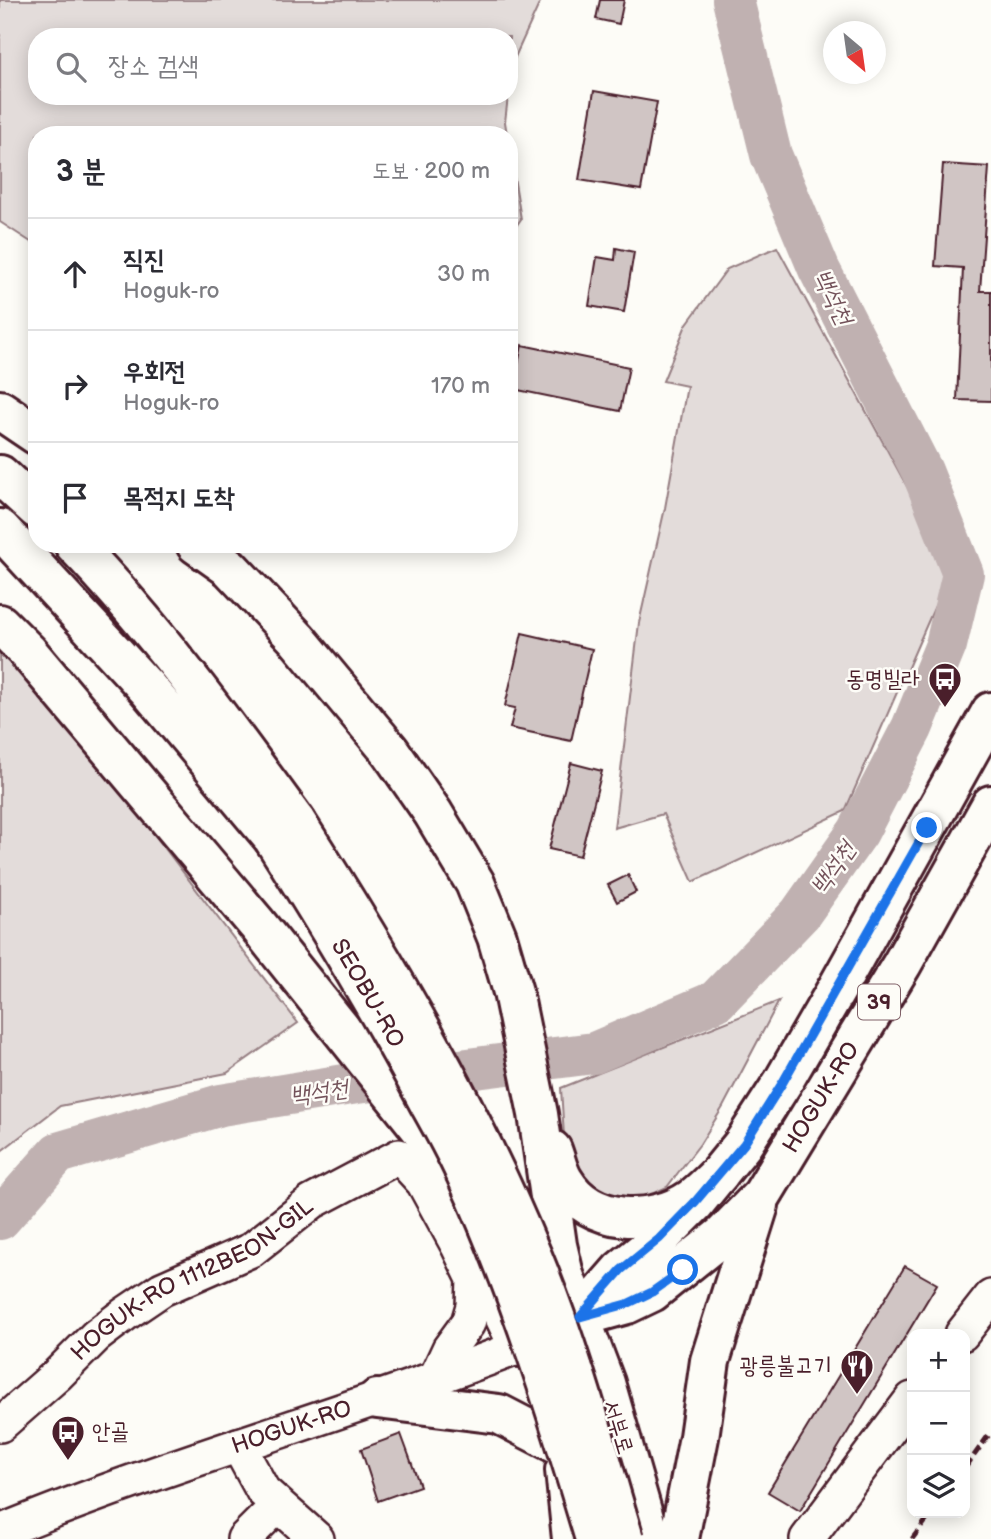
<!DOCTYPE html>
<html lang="ko">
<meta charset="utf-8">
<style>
body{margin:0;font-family:"Balsamiq Sans","Poor Story",sans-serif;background:#f2f2f3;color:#2b2b33}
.controls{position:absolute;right:21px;bottom:21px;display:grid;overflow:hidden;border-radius:14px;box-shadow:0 4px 18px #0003}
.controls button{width:63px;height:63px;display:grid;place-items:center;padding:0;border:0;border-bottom:2px solid #e1e1e2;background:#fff;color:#2b2b33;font:35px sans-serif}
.compass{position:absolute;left:823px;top:21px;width:63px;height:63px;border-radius:50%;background:#fff;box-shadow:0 4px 18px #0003;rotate:151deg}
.stop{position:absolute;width:21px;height:21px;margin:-16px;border:5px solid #1a73e8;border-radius:50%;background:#fff}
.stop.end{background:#1a73e8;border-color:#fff;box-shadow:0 2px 7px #0008}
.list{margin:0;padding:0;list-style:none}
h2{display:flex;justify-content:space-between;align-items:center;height:91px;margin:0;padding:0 28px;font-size:30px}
h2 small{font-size:23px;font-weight:400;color:#7c7c81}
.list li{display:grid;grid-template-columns:46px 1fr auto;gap:21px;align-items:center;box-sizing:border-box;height:112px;padding:0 28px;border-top:2px solid #e1e1e2}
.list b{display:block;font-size:26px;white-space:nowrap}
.list p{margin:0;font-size:23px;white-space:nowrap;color:#7c7c81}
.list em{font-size:23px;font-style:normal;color:#7c7c81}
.icon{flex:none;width:38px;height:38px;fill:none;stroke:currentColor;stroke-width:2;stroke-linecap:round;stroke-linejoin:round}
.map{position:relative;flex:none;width:991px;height:1539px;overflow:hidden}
.search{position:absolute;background:#fff;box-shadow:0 4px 18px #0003;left:28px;top:28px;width:490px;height:77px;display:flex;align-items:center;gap:18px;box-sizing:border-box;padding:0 24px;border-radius:28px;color:#7c7c81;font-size:26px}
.panel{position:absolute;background:#fff;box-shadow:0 4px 18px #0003;left:28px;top:126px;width:490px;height:427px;border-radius:28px}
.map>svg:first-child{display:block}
.green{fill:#e3dcda;stroke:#967e82;stroke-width:2}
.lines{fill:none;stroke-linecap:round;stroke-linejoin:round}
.river{stroke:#c0b1b1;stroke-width:42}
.building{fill:#d0c5c4;stroke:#4a1f2b;stroke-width:2}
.minor-casing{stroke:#4a1f2b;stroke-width:38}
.major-casing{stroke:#4a1f2b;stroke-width:44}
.highway-casing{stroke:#4a1f2b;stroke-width:44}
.minor{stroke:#fdfcf7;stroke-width:33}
.major{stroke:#fdfcf7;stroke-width:38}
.highway{stroke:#fdfcf7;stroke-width:38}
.rail{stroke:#4a1f2b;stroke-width:5;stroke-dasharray:10 5;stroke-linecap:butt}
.highway-bridge-casing{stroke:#4a1f2b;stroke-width:44;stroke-linecap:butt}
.highway-bridge{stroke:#fdfcf7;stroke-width:38}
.route{stroke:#1a73e8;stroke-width:9}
.labels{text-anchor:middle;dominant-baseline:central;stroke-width:5;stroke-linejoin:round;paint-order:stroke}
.shield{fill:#fdfcf7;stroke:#806168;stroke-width:2}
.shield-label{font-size:21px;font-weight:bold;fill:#4a1f2b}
.poi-label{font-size:23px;fill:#4a1f2b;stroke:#fdfcf7;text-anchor:end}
.street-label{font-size:23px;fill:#4a1f2b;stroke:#fdfcf7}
.water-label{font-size:24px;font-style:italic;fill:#73525a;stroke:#fdfcf7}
</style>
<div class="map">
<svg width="991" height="1539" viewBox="0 0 991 1539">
<rect width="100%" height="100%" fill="#fdfcf7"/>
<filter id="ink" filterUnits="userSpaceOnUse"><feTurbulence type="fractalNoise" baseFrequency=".0143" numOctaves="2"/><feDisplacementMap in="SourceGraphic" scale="14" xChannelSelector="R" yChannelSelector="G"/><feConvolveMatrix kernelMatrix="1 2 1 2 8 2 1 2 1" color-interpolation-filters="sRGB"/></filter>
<g filter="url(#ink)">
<path class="green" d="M 0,0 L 541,0 L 510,68 L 509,80 L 509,37 L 37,37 L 37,96 L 508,96 L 505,122 L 507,135 L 37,135 L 37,246 L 0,222 Z
M 509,147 L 521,219 L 509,236 Z
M 777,247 L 924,518 L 940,552 L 945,583 L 845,811 L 693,882 L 663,814 L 614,828 L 639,623 L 665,508 L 687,386 L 663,381 L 686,325 L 727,269 Z
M 0,632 L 298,1023 L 227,1073 L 60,1106 L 0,1152 Z
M 779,1001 L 723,1107 L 700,1144 L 667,1187 L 623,1207 L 566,1169 L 561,1088 Z"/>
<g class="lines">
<path class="river" d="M 0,1219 L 58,1153 L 221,1105 L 357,1083 L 594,1053 L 716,1001 L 800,914 L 858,832 L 912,728 L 946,645 L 963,574 L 922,471 L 819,269 L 771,155 L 733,0"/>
</g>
<path class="building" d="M 600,0 L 624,0 L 619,24 L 596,19 Z
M 594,91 L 657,102 L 641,190 L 579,180 Z
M 943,164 L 989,167 L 980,291 L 991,291 L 991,401 L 957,400 L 963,268 L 935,266 Z
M 616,248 L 634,252 L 624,312 L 589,306 L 597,257 L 615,260 Z
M 522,345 L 629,367 L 620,411 L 513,389 Z
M 522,633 L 592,649 L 571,741 L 510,728 L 515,708 L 505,706 Z
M 571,763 L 602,771 L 580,856 L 549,849 Z
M 628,875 L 636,892 L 617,902 L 608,885 Z
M 905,1266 L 937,1284 L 800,1511 L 768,1492 Z
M 401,1434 L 420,1486 L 378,1501 L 361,1449 Z"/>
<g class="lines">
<defs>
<g id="minor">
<path d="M 962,1334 L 991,1297"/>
<path id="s1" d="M 0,1425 L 57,1375 L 96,1336 L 125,1314 L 162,1289 L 251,1250 L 312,1202 L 399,1156 L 423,1182 L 458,1246 L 474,1279 L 473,1306 L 468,1323 L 449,1349 L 435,1379"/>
<path d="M 238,1445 L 263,1491 L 317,1539"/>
<path id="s2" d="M 0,1532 C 170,1462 347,1414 519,1347"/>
<path d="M 244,1539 L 277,1506"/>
<path d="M 807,1539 L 912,1399"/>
</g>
<g id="major">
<path d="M 580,1317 L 621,1270 L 659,1239 L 695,1203 L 743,1144 L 783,1082 L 839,985 L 991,712"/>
<path d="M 580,1317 L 605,1383 L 650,1539"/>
<path id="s3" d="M 550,1332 L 580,1317 L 627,1304 L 652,1292 L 723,1235 L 762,1195 L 902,964 L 991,805"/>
<path d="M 377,1399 L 499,1414 L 557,1444"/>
<path d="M 565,1470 L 572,1539"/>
<path d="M 679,1539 L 699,1437 L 710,1361 L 759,1205"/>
</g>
<path id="highway" d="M 0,410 L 37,435
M 0,475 L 37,509
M 0,529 L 148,689 L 273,838
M 74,544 C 157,630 226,726 296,822
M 196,544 L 230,568 L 297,639 L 390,751 L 433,813 L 475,883 L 497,937 L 513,992 L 538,1114 L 557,1245 L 564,1275 L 580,1317
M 0,624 L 28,652 L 257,924 L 424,1133 L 484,1274 L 519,1347
M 552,1150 C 556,1160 558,1172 564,1181 C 590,1225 652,1226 691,1199 C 701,1192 710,1182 719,1174"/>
</defs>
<use href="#minor" class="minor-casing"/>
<use href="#major" class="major-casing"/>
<use href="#highway" class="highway-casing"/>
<use href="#minor" class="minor"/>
<use href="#major" class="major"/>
<use href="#highway" class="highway"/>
<path class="rail" d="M 965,1468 L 991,1432
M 912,1539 L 932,1513"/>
<defs>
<g id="highway-bridge">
<path d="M 296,822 C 385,961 469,1103 532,1256 C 570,1348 596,1444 624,1539"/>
<path id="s4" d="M 273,838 C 328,925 381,1012 429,1103 C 442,1126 455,1150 466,1174 C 520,1292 558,1415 595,1539"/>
</g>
</defs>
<use href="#highway-bridge" class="highway-bridge-casing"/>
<use href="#highway-bridge" class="highway-bridge"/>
</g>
</g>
<g class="lines" filter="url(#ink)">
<path class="route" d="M 683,1270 L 652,1292 L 627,1304 L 580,1317 L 621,1270 L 659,1239 L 695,1202 L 744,1144 L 783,1082 L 927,828"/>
</g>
<defs>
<symbol id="bus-pin" viewBox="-11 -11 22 30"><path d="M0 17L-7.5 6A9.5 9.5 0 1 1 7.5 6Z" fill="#4a1f2b" stroke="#fdfcf7"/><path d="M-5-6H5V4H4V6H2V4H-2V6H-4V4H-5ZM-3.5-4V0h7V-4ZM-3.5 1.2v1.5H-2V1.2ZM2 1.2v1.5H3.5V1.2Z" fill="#fff"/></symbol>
<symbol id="restaurant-pin" viewBox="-11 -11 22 30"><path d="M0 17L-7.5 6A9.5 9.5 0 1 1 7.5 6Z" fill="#4a1f2b" stroke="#fdfcf7"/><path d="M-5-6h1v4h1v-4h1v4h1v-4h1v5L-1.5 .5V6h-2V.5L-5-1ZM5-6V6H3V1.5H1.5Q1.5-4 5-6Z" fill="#fff"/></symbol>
</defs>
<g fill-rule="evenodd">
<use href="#bus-pin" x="926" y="660" width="38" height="52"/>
<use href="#restaurant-pin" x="838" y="1347" width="38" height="52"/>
<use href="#bus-pin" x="49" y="1413" width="38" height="52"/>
</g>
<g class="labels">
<rect class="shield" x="858" y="984.5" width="42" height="35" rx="5"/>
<g class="shield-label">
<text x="879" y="1002">39</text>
</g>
<g class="poi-label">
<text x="920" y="679">동명빌라</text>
<text x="832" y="1366">광릉불고기</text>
<text x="92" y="1432" text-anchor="start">안골</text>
</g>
<g class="street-label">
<text stroke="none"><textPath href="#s4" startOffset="182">SEOBU-RO</textPath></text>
<text stroke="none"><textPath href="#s3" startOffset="371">HOGUK-RO</textPath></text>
<text stroke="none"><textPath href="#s1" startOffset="243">HOGUK-RO 1112BEON-GIL</textPath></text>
<text transform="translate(618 1427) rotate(73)">서부로</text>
<text stroke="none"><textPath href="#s2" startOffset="310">HOGUK-RO</textPath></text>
</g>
<g class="water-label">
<text transform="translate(833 297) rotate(64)">백석천</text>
<text transform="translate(833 868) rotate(-55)">백석천</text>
<text transform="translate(319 1092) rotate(-8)">백석천</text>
</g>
</g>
</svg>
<div class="controls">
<button>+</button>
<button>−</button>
<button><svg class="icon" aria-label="layers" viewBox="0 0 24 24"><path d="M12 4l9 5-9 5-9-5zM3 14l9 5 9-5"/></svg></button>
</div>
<svg class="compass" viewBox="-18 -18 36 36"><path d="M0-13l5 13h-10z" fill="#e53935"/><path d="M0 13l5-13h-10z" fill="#7c7c81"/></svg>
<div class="stop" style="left:683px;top:1270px"></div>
<div class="stop end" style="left:927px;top:828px"></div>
<div class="search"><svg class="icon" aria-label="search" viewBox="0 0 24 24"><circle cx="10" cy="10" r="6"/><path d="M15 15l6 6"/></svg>장소 검색</div>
<section class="panel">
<h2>3 분<small>도보 · 200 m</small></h2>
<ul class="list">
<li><svg class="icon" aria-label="ahead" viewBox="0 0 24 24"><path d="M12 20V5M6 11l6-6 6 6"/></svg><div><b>직진</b><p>Hoguk-ro</p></div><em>30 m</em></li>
<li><svg class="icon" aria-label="right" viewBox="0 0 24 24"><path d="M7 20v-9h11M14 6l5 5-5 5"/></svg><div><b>우회전</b><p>Hoguk-ro</p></div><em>170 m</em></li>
<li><svg class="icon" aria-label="arrive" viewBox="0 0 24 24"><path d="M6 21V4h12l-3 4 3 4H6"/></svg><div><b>목적지 도착</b></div></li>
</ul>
</section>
</div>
